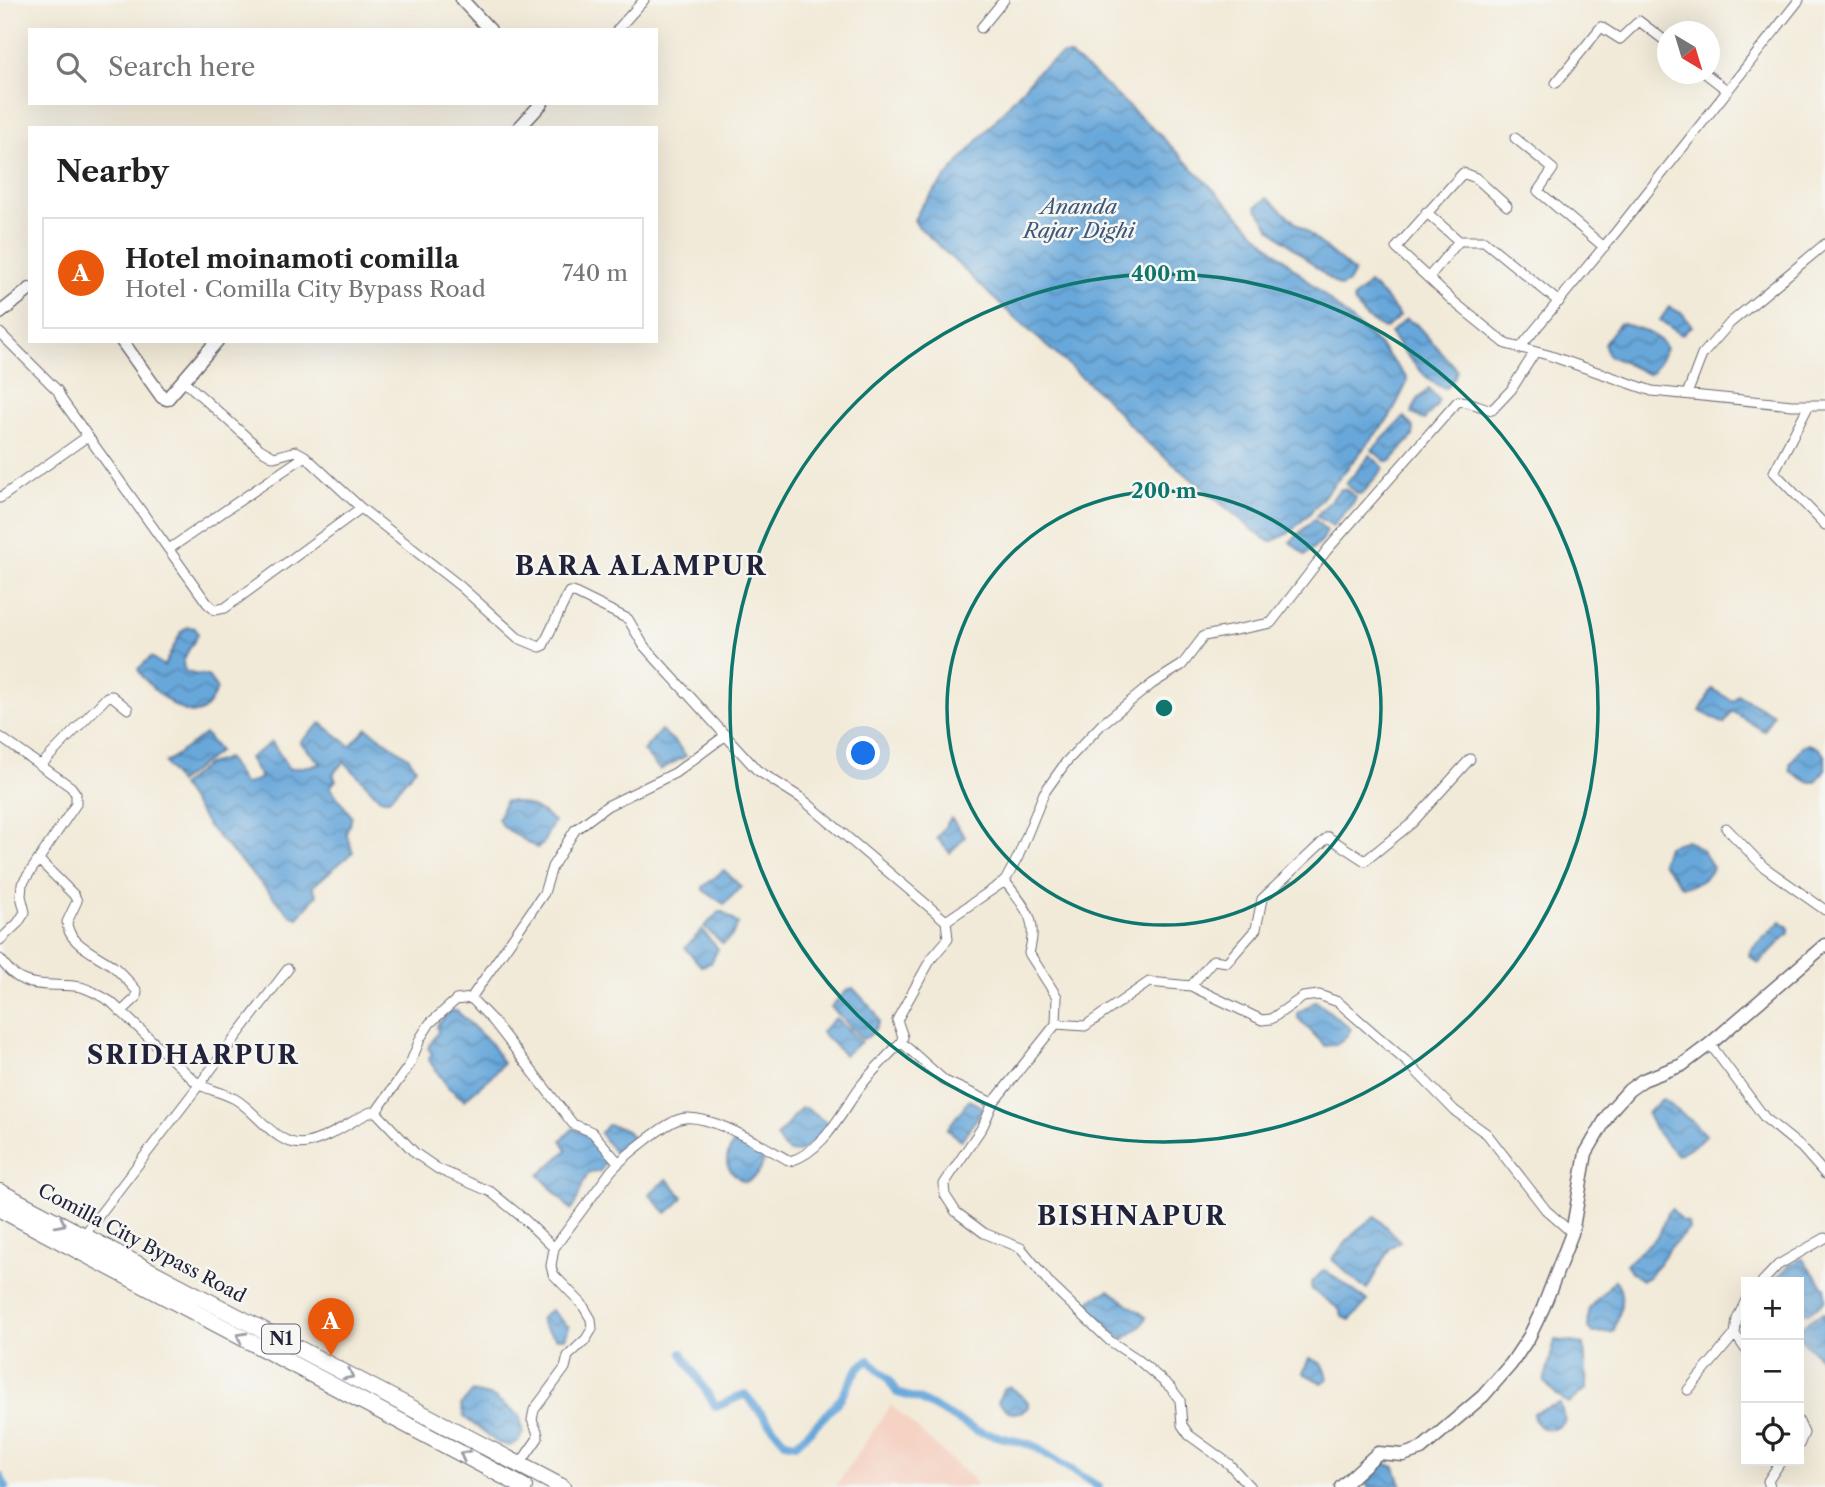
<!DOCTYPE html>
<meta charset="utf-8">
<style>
body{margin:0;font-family:"Libre Caslon Text",serif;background:#f2f2f2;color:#222}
.controls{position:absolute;right:21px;bottom:21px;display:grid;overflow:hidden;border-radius:0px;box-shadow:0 7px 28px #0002}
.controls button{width:63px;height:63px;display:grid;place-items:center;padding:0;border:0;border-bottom:2px solid #e0e0e0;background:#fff;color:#222;font:35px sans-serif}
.compass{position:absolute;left:1657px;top:21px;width:63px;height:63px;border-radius:50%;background:#fff;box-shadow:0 7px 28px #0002;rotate:142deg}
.you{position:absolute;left:864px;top:754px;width:24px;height:24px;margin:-18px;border:5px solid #fff;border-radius:50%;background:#1a73e8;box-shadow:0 0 0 10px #1a73e833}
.badge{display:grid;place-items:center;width:46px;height:46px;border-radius:50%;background:#ea580c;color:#fff;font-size:23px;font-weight:700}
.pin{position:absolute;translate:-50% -58px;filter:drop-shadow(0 2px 4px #0008)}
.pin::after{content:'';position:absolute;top:37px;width:24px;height:21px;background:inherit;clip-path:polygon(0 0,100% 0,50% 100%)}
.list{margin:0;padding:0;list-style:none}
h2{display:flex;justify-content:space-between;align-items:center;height:91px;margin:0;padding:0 28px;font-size:30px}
h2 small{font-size:23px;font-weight:400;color:#767676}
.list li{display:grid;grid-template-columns:46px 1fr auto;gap:21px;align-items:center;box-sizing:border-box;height:112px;margin:0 14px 14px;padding:0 14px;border:2px solid #e0e0e0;border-radius:0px}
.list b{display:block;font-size:26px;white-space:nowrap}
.list p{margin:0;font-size:23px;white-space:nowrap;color:#767676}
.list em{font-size:23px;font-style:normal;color:#767676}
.icon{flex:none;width:38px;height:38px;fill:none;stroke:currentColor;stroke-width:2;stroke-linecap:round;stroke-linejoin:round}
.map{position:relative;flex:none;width:1825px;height:1487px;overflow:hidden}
.search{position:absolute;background:#fff;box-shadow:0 7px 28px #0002;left:28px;top:28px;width:630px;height:77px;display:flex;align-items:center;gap:18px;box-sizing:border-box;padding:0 24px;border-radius:0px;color:#767676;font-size:26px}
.panel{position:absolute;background:#fff;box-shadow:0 7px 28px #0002;left:28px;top:126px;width:630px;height:217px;border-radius:0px}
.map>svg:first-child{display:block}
.built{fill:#f5d2c3}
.water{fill:url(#water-waves);stroke:#44648a;stroke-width:2}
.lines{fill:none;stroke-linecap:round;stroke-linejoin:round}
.canal{stroke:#67a7da;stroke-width:8}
.street-casing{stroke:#6b6872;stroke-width:11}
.secondary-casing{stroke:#6b6872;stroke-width:15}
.highway-casing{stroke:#6b6872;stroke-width:18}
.street{stroke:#fff;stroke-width:9}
.secondary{stroke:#fff;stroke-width:12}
.highway{stroke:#fff;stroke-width:16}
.oneway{stroke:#9c9ca7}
.ring{fill:none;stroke:#0f766e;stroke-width:3.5}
.labels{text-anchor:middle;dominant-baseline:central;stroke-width:5;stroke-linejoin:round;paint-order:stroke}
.shield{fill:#f6f6f2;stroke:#626272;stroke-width:2}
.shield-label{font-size:18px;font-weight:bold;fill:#22223b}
.street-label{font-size:19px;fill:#22223b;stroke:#f6f6f2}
.water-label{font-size:21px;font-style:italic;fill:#3e577b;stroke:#f6f6f2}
.district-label{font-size:26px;font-weight:bold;letter-spacing:2px;fill:#22223b;stroke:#f6f6f2}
.centre{fill:#0f766e;stroke:#f6f6f2;stroke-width:3.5}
.ring-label{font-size:21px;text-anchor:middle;font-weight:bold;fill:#0f766e;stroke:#f6f6f2;stroke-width:5;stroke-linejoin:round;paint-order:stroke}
</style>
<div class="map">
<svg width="1825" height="1487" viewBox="0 0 1825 1487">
<defs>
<pattern id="water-waves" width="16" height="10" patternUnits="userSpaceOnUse" patternTransform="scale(1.75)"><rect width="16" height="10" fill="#67a7da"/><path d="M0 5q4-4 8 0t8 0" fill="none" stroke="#5488b2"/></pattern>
</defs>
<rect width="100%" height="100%" fill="#f6f6f2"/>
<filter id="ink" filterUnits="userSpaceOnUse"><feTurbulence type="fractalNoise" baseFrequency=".0143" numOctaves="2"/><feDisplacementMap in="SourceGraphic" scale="14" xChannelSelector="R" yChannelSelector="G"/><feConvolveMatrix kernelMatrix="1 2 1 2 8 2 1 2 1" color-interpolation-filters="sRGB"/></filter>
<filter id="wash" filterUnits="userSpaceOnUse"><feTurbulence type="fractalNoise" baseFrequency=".00686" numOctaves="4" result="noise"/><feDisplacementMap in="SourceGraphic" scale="28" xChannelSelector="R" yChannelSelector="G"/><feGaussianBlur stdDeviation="1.57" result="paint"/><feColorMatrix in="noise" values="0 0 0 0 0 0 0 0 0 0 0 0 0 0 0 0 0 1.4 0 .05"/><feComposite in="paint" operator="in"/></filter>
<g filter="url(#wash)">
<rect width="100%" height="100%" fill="#f2ead8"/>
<path class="built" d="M 891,1405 L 970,1477 L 979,1487 L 835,1487 Z"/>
<path class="water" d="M 1062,55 L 1069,55 L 1091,72 L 1159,134 L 1266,243 L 1380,346 L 1407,378 L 1406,385 L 1390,417 L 1309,514 L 1289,533 L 1271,542 L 1263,538 L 1143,439 L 1103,396 L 1003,307 L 917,225 L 914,220 L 922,205 L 1039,70 Z
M 1267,198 L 1354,272 L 1348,283 L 1341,287 L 1331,280 L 1270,228 L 1256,207 Z
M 1369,283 L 1383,295 L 1400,316 L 1385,329 C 1371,322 1359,314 1353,299 Z
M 1669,307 L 1683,314 L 1692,326 L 1681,335 L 1660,320 Z
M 1406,319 L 1416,324 L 1457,370 L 1454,379 L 1446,388 C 1429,387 1400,347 1390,333 Z
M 1620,323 C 1636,327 1659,333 1666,349 L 1654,370 L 1648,374 L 1608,355 L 1604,344 Z
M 1429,389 L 1439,400 L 1436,407 L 1424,420 L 1411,413 L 1418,399 Z
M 1404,417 L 1414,428 L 1413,436 L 1391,461 L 1385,461 L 1372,450 Z
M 1370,455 L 1383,467 L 1382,470 L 1362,494 L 1358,494 L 1346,484 Z
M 1341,489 L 1345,489 L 1356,497 L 1354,502 L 1333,526 L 1316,516 Z
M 1314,519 L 1327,531 L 1322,541 L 1305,555 L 1290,542 Z
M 188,627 L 195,628 L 198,634 C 195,643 176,662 186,671 C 191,675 203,674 209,677 L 217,689 C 213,697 209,708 200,712 C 183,719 144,683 138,669 L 151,657 L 164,666 L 181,632 Z
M 1712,689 L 1733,701 L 1738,695 L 1773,714 L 1764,731 L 1732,711 L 1724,724 L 1700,711 Z
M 321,723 L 350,746 L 367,728 L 408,757 L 416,768 L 389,799 L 380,799 L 344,761 L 333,774 L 336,780 L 330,787 L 352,817 L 346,833 L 353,852 L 312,887 L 317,895 L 298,918 L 290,915 L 208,826 L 181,786 L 206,765 L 227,758 L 244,785 L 261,778 L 249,758 L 272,742 L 289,769 L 321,764 L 300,742 Z
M 661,730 L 677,744 L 686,756 L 660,770 L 643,751 Z
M 205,734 L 219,751 L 178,783 L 165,763 Z
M 1809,744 L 1818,748 L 1825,755 L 1825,769 L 1816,782 L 1808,782 L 1790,771 L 1790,764 L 1802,746 Z
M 505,801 C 525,801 539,810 554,821 L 542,845 L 537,848 L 502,826 L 498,819 Z
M 951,818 L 965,837 L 950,853 L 937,838 Z
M 1687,840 L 1702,850 L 1713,867 C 1705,881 1697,886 1681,886 L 1662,862 L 1667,846 Z
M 724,870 L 741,887 L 724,904 L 703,890 L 703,887 Z
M 719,912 L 723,912 L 738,924 L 732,936 L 723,944 L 704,927 Z
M 1781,921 L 1789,928 L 1789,933 L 1759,963 L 1749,956 L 1750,951 Z
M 702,930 L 718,949 L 711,963 L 701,966 L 685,948 Z
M 853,988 L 875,1012 L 879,1021 C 875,1030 871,1037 862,1039 L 831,1007 L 846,991 Z
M 1316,1001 L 1351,1029 C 1344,1042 1339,1045 1325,1046 L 1298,1018 L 1298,1013 Z
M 450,1011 L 457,1011 L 491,1044 L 503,1063 L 492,1076 L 464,1100 L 448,1087 L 428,1059 L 432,1054 L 428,1048 L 438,1032 L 437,1025 Z
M 836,1018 L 861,1042 L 844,1055 L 821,1032 Z
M 1662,1099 L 1694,1123 L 1706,1135 L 1698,1143 L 1677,1155 L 1658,1134 L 1647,1113 Z
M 969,1100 L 984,1108 L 961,1140 L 947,1129 Z
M 801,1108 L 806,1108 L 828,1124 C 814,1143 792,1170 777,1137 Z
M 607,1125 C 620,1127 628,1128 634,1141 L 631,1148 L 614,1152 L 600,1133 Z
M 574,1128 L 596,1141 L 610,1158 L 599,1172 L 590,1172 C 580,1182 581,1198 571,1210 L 539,1175 L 567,1150 L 561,1140 Z
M 734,1142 L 747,1145 L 764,1158 C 762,1169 756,1179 744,1182 C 725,1169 722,1161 734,1142 Z
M 667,1179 L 683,1197 L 676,1206 L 666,1213 L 649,1194 Z
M 1672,1209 L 1681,1221 L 1688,1223 L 1689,1229 L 1670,1248 L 1649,1277 L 1642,1280 L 1632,1273 L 1626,1264 L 1659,1235 L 1667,1213 Z
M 1375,1216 L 1400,1241 L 1390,1248 L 1367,1289 L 1361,1286 L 1332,1259 L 1357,1230 Z
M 1802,1258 L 1825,1288 L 1825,1301 L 1808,1313 L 1799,1310 L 1799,1282 L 1773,1282 L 1790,1264 Z
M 1324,1270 L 1368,1301 L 1350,1320 L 1343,1317 L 1339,1309 L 1311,1289 L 1311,1283 Z
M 1615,1280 C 1627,1292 1619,1318 1613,1332 L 1593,1333 L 1588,1328 L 1589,1308 Z
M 1109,1290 L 1146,1317 L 1141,1326 L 1123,1340 L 1087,1307 L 1090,1300 Z
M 551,1310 L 569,1327 L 565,1338 L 557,1338 L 545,1328 L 540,1320 L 543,1315 Z
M 1825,1313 L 1825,1363 L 1799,1337 C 1800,1324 1813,1317 1825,1313 Z
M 1555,1340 L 1584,1344 L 1587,1389 L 1569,1403 L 1557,1395 L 1544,1382 Z
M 1309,1358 C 1321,1362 1326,1366 1328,1379 L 1322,1383 L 1303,1373 Z
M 1010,1386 L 1028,1402 L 1028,1407 L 1021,1413 L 1011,1413 L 998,1402 L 1003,1389 Z
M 472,1392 L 493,1397 L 520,1416 L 523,1432 L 519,1441 L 510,1446 L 498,1443 L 464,1417 L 461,1405 Z
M 1560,1403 L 1565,1421 C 1554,1434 1535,1432 1533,1413 Z
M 1381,1462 L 1395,1467 L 1402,1487 L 1368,1487 L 1361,1475 Z"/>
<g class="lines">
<path class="canal" d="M 682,1353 L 716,1407 L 745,1394 L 785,1442 L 796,1444 C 811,1430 826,1416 839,1400 C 850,1386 853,1369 869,1360 L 888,1379 L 897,1393 L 921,1400 L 977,1431 L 1032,1445 L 1099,1487
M 0,1476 L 6,1487"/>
</g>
</g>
<g filter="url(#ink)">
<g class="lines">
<defs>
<path id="street" d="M 981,28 L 1004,0
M 617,30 L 644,0
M 1706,74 L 1728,91
M 1556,83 L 1601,27 L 1620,39 L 1639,21 L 1668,43
M 1515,138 L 1553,169 L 1538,191 L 1604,247
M 1507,206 L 1476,178 L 1463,173 L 1396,248 L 1454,302 L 1506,344 L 1548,355 L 1652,391 L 1792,405 L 1825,405
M 1426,212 L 1459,241 L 1428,278
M 1459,241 L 1484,241 L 1559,302
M 0,333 L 58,391 L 62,400 L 207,603 L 215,610 L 225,608 L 361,508 L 305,456 L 296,451 L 274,457 L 260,449 L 184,381
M 1519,349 L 1616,232 L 1799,0
M 1687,394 L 1702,355 L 1730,323 L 1825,244
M 1809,405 L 1774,472 L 1825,525
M 0,498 L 88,436
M 361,508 L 460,586 L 518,638 L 540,647 L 543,646 L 569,592 L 573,592 L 628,619 L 644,646 L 757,770 L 801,798 L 946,921 L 948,939 L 931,959 L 897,1020 L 903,1037 L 901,1042 C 887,1057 872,1071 860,1087 C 841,1113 823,1152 790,1161 C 766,1148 707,1111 680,1119 C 665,1123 622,1158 611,1171 L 554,1248 L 551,1266 L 553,1274 L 582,1304 L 591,1319 L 592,1329 L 586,1339 L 568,1356 L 565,1368 L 534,1410 L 532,1420 L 537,1431 L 538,1438 L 520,1464
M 169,549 L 305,456
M 0,737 L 71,787 L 76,794 L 76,804 L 22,884 L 21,896 L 25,912 L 18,923 L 0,940
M 41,765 L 107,697 L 112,696 L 128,709
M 1726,828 L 1764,867 L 1825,910
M 39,860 L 74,895 L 77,901 L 67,922 C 67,944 99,955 114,967 C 122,974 130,983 137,991 L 136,998 L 121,1012
M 1005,881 C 1025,909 1039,917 1029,953 L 1057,997 L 1056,1024
M 946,921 L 1005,881 L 1018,857 L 1044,793 L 1066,762 L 1102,724 L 1152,684 L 1182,665 L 1204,636 L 1271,623 L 1327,550 L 1458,401 C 1470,401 1480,407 1492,410 L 1511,390 L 1535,352
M 0,959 C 7,968 14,977 25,981 C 43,988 63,983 81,987 C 92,990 101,996 111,1002 L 199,1085 L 84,1235
M 288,969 L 199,1085 C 211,1090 224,1093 235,1099 C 258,1112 277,1149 307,1143 C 330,1138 350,1121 371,1112 L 376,1112 L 415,1153 L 438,1169 L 491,1192 L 523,1218 L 554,1248
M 1191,986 L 1213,960 L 1227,962 L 1256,929 L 1262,899 L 1328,837 L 1365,861 L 1412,823 L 1470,759
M 471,998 L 494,1022 L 573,1124 L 592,1132 L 618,1162
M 901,1042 L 945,1081 L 993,1103
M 1710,1044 L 1765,1118 L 1802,1148 L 1825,1174
M 376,1112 L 410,1064 L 421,1037 L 430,1023 L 456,1000 L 471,998 L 544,893 L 552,867 L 575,830 L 607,806 L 675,773 L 726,735
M 1762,1282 L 1778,1265 L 1825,1238
M 1746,1300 L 1737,1319 L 1735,1334 L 1746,1350
M 1688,1390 L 1735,1334
M 1799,1422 L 1804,1433 L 1799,1445
M 1250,1487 L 1229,1464 L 1189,1435 L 1182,1425 L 1180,1400 L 1170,1387 L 1136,1358 L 1110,1341 L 1051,1285 L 1021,1248 L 984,1233 L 956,1212 L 945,1195 L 944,1184 L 983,1126 L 993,1103 L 1056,1024 L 1085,1026 L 1149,982 L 1191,986 L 1262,1020 L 1271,1019 L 1303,997 L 1319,995 L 1338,1002 L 1407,1062 L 1455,1111 L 1487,1134 L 1546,1210 L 1572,1233
M 1770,1487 L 1768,1481 L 1781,1461"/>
<path id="secondary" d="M 462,0 L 490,30
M 519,128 L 542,103
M 0,313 L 30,289
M 122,341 L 162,397 L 167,399 L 217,341
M 1341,1487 L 1378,1453 L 1403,1455 L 1421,1449 L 1483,1396 L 1511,1364 L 1529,1337 L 1543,1308 L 1572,1233 L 1586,1153 L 1611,1110 L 1629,1090 L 1643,1080 L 1682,1065 L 1710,1044 L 1825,945"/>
<path id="highway" d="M 0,1192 L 562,1487
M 0,1209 L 524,1487"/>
</defs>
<use href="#street" class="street-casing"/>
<use href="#secondary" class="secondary-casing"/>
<use href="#highway" class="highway-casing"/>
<use href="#street" class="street"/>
<use href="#secondary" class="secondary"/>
<use href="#highway" class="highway"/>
</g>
<defs><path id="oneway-chevron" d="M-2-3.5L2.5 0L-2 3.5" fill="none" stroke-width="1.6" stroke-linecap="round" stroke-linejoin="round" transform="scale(1.75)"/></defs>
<g class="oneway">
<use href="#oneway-chevron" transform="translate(61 1223) rotate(27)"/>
<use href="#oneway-chevron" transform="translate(241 1337) rotate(-152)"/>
<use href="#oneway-chevron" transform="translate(349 1375) rotate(28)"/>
<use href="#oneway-chevron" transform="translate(464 1455) rotate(-152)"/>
</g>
</g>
<g class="ring">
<circle cx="1164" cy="708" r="217"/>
<circle cx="1164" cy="708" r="434"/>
</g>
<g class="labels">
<rect class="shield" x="262" y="1324.5" width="38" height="29" rx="5"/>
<g class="shield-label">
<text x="281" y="1339">N1</text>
</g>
<g class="street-label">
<text transform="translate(142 1243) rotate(28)">Comilla City Bypass Road</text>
</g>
<g class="water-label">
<text x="1079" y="206">Ananda<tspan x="1079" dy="24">Rajar Dighi</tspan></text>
</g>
<g class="district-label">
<text x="641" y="566">BARA ALAMPUR</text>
<text x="193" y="1055">SRIDHARPUR</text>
<text x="1132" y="1216">BISHNAPUR</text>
</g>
</g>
<circle cx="1164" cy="708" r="10" class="centre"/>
<g class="ring-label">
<text x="1164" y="281">400 m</text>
<text x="1164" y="498">200 m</text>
</g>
</svg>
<div class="controls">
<button>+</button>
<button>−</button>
<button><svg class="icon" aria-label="locate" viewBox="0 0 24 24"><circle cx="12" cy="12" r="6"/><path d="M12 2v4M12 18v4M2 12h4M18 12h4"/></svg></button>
</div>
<svg class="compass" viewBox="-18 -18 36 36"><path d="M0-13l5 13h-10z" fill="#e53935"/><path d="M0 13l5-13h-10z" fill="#767676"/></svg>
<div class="you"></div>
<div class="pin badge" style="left:331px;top:1356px">A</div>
<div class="search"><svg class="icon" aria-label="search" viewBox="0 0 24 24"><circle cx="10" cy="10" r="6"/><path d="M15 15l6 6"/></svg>Search here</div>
<section class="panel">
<h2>Nearby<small></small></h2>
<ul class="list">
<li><span class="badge">A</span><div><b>Hotel moinamoti comilla</b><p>Hotel · Comilla City Bypass Road</p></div><em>740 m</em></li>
</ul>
</section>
</div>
